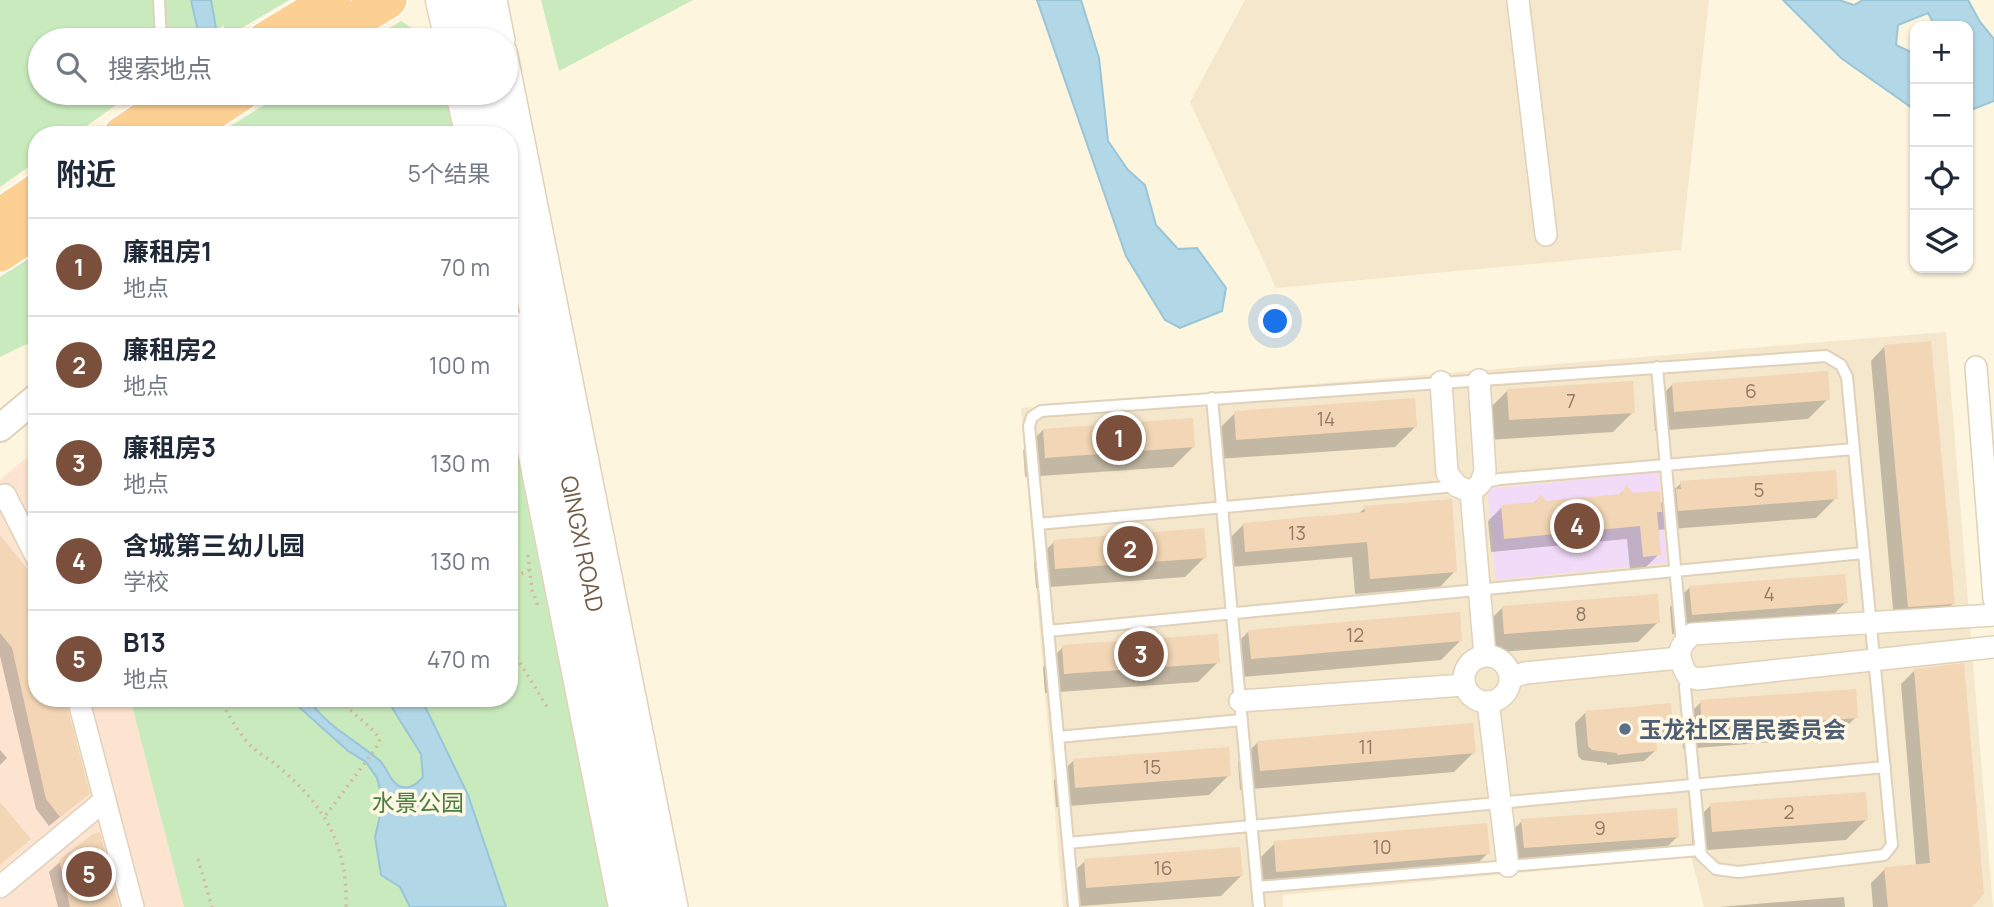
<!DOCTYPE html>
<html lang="zh">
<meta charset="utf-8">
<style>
body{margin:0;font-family:Manrope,"Noto Sans SC",sans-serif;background:#f2f2f3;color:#1f2937}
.controls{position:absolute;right:21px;top:21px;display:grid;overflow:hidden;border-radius:14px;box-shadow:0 2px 5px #0004}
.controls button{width:63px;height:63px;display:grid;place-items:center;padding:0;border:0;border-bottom:2px solid #e0e1e3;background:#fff;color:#1f2937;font:35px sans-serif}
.you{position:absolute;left:1276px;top:322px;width:24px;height:24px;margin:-18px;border:5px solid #fff;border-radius:50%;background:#1a73e8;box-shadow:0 0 0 10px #1a73e833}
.badge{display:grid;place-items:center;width:46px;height:46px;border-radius:50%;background:#7a4f3b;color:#fff;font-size:23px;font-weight:700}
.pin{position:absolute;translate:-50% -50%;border:4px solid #fff;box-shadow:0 2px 7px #0006}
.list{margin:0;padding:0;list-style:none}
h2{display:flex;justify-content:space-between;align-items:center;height:91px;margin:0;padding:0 28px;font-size:30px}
h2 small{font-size:23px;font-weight:400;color:#747a83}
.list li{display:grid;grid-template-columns:46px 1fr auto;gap:21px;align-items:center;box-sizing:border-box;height:98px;padding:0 28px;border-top:2px solid #e0e1e3}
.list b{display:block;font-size:26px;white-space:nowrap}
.list p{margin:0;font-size:23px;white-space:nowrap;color:#747a83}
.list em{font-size:23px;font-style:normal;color:#747a83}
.icon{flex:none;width:38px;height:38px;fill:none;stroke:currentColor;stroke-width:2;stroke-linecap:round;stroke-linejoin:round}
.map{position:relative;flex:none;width:1994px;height:907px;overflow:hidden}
.search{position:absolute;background:#fff;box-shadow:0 2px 5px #0004;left:28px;top:28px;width:490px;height:77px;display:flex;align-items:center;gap:18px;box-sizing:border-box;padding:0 24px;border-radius:38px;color:#747a83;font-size:26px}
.panel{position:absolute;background:#fff;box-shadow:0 2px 5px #0004;left:28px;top:126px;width:490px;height:581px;border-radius:28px}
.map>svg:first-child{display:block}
.residential{fill:#f4e7cc}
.commercial{fill:#fde4d1}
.education{fill:#f2dbf8}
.green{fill:#c9eabd}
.water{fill:#b2d7e6;stroke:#99c5d8;stroke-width:2}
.shadow{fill:#0003}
.building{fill:#f2d6b5}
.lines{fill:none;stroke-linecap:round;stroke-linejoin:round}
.service-casing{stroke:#e0d1ba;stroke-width:14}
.minor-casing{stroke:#e0d1ba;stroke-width:24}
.tertiary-casing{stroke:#e0d1ba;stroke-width:30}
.secondary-casing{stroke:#e5d3b8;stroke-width:35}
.trunk-casing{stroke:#fff;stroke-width:40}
.path{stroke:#d6b999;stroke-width:3.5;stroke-dasharray:2 5;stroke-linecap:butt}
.service{stroke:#fff;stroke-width:10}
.minor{stroke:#fff;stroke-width:21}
.tertiary{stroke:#fff;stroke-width:26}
.secondary{stroke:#fff;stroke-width:32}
.trunk{stroke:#fcd092;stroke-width:37}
.service-dot{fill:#5c6f8a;stroke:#fff8e4;stroke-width:2.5}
.labels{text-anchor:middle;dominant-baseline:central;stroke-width:7;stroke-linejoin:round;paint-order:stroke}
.number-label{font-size:19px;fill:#927a62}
.street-label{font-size:23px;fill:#725c46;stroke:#fff8e4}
.service-label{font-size:23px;font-weight:bold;fill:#4e5e75;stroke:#fff8e4;text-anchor:start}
.park-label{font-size:23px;fill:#4a7e40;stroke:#fff8e4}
</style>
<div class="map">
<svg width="1994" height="907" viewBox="0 0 1994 907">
<rect width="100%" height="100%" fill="#fdf5de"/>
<path class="residential" d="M 1245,0 L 1709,0 L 1681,250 L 1276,288 L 1190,102 Z
M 1946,332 L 1993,907 L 1704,907 L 1691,857 L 1283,895 L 1283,907 L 1063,907 L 1021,408 Z"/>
<path class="commercial" d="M 37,449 L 37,698 L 130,698 L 184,907 L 0,907 L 0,480 Z"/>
<path class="education" d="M 1658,472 L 1667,563 L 1496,580 L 1487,489 Z"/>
<path class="green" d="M 0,0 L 289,0 L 223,39 L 224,25 L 202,40 L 40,40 L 40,93 L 133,93 L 74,135 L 37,135 L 37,161 L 0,187 Z
M 541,0 L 693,0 L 559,71 Z
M 401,21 L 430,40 L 370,40 Z
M 284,93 L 455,93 L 465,135 L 216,135 Z
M 37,253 L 37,339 L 0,357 L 0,277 Z
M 509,325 L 625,907 L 184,907 L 130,698 L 509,698 Z"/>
<path class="water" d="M 191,0 L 211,0 L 217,34 L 209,40 L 200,40 Z
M 1037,0 L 1081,0 L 1099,58 L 1108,141 L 1128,170 L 1145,185 L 1156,225 L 1178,249 L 1197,248 L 1226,288 L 1222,311 L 1180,328 L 1165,320 L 1126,256 Z
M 1783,0 L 1839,0 L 1854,5 L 1863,0 L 1968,0 L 1980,22 L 1994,39 L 1994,101 L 1968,111 L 1968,26 L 1935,26 L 1928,13 L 1898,25 L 1896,45 L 1915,54 L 1915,110 L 1841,58 Z
M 289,698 L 308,698 C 325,726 356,740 379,760 C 388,768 389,781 399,786 C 409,790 416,785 423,777 L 421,754 L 386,698 L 421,698 L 468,795 L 506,907 L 410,907 L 400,887 L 381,875 L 375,837 L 383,802 L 377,778 L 366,762 L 348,751 Z"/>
<path class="shadow" d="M 1884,347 L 1953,604 L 1939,617 L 1894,620 L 1871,361 Z
M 1673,384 L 1828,399 L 1808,419 L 1655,431 L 1653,404 Z
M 1508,390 L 1633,412 L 1613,432 L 1489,440 L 1488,410 Z
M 1235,413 L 1415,427 L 1395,447 L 1217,459 L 1215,433 Z
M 1043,430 L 1193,447 L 1173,467 L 1025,477 L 1023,450 Z
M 1681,483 L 1836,498 L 1816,518 L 1657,530 L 1659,554 L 1645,568 L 1630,570 L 1627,539 L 1491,552 L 1488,521 L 1502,507 L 1533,504 L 1540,497 L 1545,503 L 1618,496 L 1626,488 L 1632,495 L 1660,504 Z
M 1365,508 L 1455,571 L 1440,587 L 1355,594 L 1352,557 L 1230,567 L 1228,540 L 1244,524 L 1358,514 Z
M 0,540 L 37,698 L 88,794 L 49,826 L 36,809 L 0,656 Z
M 1054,542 L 1205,557 L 1185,577 L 1036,588 L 1034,562 Z
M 1690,587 L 1846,602 L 1826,622 L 1672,634 L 1670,607 Z
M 1503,607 L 1658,622 L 1638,642 L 1485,653 L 1483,627 Z
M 1249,631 L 1461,640 L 1441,660 L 1231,678 L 1229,651 Z
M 1063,647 L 1218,662 L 1198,682 L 1045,693 L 1043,667 Z
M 1914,671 L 1969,907 L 1873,907 L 1871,883 L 1885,869 L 1916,866 L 1901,684 Z
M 1701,702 L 1856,717 L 1836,737 L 1683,749 L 1681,722 Z
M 1585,713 L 1671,728 L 1661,738 L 1654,739 L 1655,751 L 1644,761 L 1607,765 L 1607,763 L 1582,760 L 1578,756 L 1575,723 Z
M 1258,742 L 1474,752 L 1454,772 L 1240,790 L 1238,762 Z
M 0,750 L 7,758 L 0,765 Z
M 1074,760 L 1229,775 L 1209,795 L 1056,807 L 1054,780 Z
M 1711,805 L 1866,820 L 1846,840 L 1693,851 L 1691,825 Z
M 1522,821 L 1678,836 L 1658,856 L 1504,867 L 1502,841 Z
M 1275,843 L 1488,853 L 1468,873 L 1257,891 L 1255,863 Z
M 1085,861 L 1241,876 L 1221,896 L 1067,907 L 1065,880 Z
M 60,862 L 118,907 L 58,907 L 49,872 Z
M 1844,897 L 1845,907 L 1718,907 L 1719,907 Z"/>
<path class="building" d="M 1931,341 L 1955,604 L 1908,607 L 1884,345 Z
M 1828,371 L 1830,400 L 1674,412 L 1672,383 Z
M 1633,381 L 1635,413 L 1509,420 L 1507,389 Z
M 1415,398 L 1417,427 L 1236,440 L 1234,411 Z
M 1193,418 L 1195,447 L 1045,458 L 1043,429 Z
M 1836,470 L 1838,499 L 1678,511 L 1676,489 L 1681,489 L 1680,481 Z
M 1626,485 L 1633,493 L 1660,491 L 1662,512 L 1657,512 L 1661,555 L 1643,557 L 1640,526 L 1504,539 L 1501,505 L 1536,502 L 1540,494 L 1546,501 L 1621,494 Z
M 1452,499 L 1457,572 L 1370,579 L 1367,542 L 1245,552 L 1243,523 L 1365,512 L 1364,506 Z
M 1204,528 L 1207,558 L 1055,569 L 1053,540 Z
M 0,535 L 37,581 L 37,698 L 65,698 L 90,794 L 60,817 L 46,799 L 12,648 L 0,633 Z
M 1845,574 L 1848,603 L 1692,615 L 1689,586 Z
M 1658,594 L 1660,623 L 1504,634 L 1502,606 Z
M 1460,612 L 1462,641 L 1251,659 L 1248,630 Z
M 1218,634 L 1220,663 L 1064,674 L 1062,645 Z
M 1964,663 L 1984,894 L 1972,907 L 1888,907 L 1884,867 L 1930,863 L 1914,669 Z
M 1856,689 L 1858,718 L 1702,729 L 1700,700 Z
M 1671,703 L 1673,728 L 1655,730 L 1657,751 L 1617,755 L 1617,753 L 1592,750 L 1588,746 L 1585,711 Z
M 1473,723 L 1476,753 L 1260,771 L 1257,741 Z
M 1229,747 L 1231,776 L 1075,788 L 1073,759 Z
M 1866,792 L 1868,820 L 1712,832 L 1710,803 Z
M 0,802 L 31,839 L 0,865 Z
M 1677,808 L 1679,837 L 1524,848 L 1521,819 Z
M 1487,823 L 1490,854 L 1276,872 L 1274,841 Z
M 100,832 L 119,907 L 70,907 L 59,860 L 93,834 Z
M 1240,847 L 1243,876 L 1086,888 L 1084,859 Z"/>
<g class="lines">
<defs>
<path id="service" d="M 159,0 L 161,40
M 1657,367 L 1682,644
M 1212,398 L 1259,907
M 1481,483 L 1500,479 L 1854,449
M 1038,524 L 1457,486
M 1048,631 L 1864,553
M 1058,737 L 1242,720
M 1068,843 L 1885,767
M 1257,887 L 1700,850
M 1074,907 L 1029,426 L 1032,417 L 1041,411 L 1826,356 L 1841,365 L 1847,377 L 1892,845 L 1884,855 L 1738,872 L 1716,869 L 1701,855 L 1685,687 L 1687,675"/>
<path id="minor" d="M 496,0 L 504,40
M 1518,0 L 1546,235
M 506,51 L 677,907
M 1976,367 L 1994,599
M 1441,382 L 1447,473 L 1457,486 L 1471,492 L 1481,483 L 1485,471 L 1479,380
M 1471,492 L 1485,656
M 0,499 L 5,495 L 37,558
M 1994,615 L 1692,634 C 1676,649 1677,656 1687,675 L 1697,679 L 1994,647
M1464 679a23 23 0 1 1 46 0a23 23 0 1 1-46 0Z
M 1510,678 L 1525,673 L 1679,658
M 78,698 L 133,907
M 1240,701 L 1464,685
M 1488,702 L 1508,866
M 0,887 L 105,800"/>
<path id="tertiary" d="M 0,428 L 37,397"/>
<g id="secondary">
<path d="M 442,0 L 451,40"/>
<path d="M 473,0 L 482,40"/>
<path d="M 462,93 L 472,135"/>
<path d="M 492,93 L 500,135"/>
<path id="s1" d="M 509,178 L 656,907"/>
<path d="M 509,325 L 625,907"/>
</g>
<path id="trunk" d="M 266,40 L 332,0
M 323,40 L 388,0
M 122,135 L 185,93
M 176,135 L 240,93
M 0,217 L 37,192
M 0,253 L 37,228"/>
</defs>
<use href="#service" class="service-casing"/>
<use href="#minor" class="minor-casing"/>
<use href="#tertiary" class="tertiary-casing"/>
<use href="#secondary" class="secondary-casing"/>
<use href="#trunk" class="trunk-casing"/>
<path class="path" d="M 528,555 L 532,590 L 538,606
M 509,580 L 529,570
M 509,645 L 549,710
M 168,698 L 170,707
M 219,698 C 228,714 239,735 253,748 C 261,755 271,760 279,767 C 325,806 348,846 346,907
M 326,815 L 376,748 L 380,739 C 369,723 351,714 339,698
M 198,859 L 212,907"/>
<use href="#service" class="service"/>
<use href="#minor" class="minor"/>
<use href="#tertiary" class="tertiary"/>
<use href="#secondary" class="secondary"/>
<use href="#trunk" class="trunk"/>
</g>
<circle class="service-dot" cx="1625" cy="729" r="7"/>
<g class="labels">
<g class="number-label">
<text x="1751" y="391">6</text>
<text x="1571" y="401">7</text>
<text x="1326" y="419">14</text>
<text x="1759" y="490">5</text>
<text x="1297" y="533">13</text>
<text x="1769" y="594">4</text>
<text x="1581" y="614">8</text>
<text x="1355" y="635">12</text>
<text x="1366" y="747">11</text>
<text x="1152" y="767">15</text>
<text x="1789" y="812">2</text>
<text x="1600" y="828">9</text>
<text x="1382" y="847">10</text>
<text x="1163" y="868">16</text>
</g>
<g class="street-label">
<text stroke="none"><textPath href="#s1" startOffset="373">QINGXI ROAD</textPath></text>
</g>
<g class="service-label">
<text x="1639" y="729">玉龙社区居民委员会</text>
</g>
<g class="park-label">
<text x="418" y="802">水景公园</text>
</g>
</g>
</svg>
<div class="controls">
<button>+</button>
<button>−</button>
<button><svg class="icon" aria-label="locate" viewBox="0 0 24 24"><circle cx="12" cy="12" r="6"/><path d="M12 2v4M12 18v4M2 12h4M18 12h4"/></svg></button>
<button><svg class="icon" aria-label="layers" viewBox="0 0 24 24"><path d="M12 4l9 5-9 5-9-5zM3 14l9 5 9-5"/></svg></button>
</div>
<div class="you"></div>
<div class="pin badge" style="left:1119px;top:438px">1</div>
<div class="pin badge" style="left:1130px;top:549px">2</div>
<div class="pin badge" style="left:1141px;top:654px">3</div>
<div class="pin badge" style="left:1577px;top:526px">4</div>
<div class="pin badge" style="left:89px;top:874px">5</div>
<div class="search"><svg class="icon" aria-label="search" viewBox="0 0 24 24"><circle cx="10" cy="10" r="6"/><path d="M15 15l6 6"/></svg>搜索地点</div>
<section class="panel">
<h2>附近<small>5个结果</small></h2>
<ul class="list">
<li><span class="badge">1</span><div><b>廉租房1</b><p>地点</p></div><em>70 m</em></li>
<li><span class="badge">2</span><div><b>廉租房2</b><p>地点</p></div><em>100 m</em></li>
<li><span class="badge">3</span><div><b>廉租房3</b><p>地点</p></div><em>130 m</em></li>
<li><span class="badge">4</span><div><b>含城第三幼儿园</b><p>学校</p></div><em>130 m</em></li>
<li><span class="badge">5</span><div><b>B13</b><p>地点</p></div><em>470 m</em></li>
</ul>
</section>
</div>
